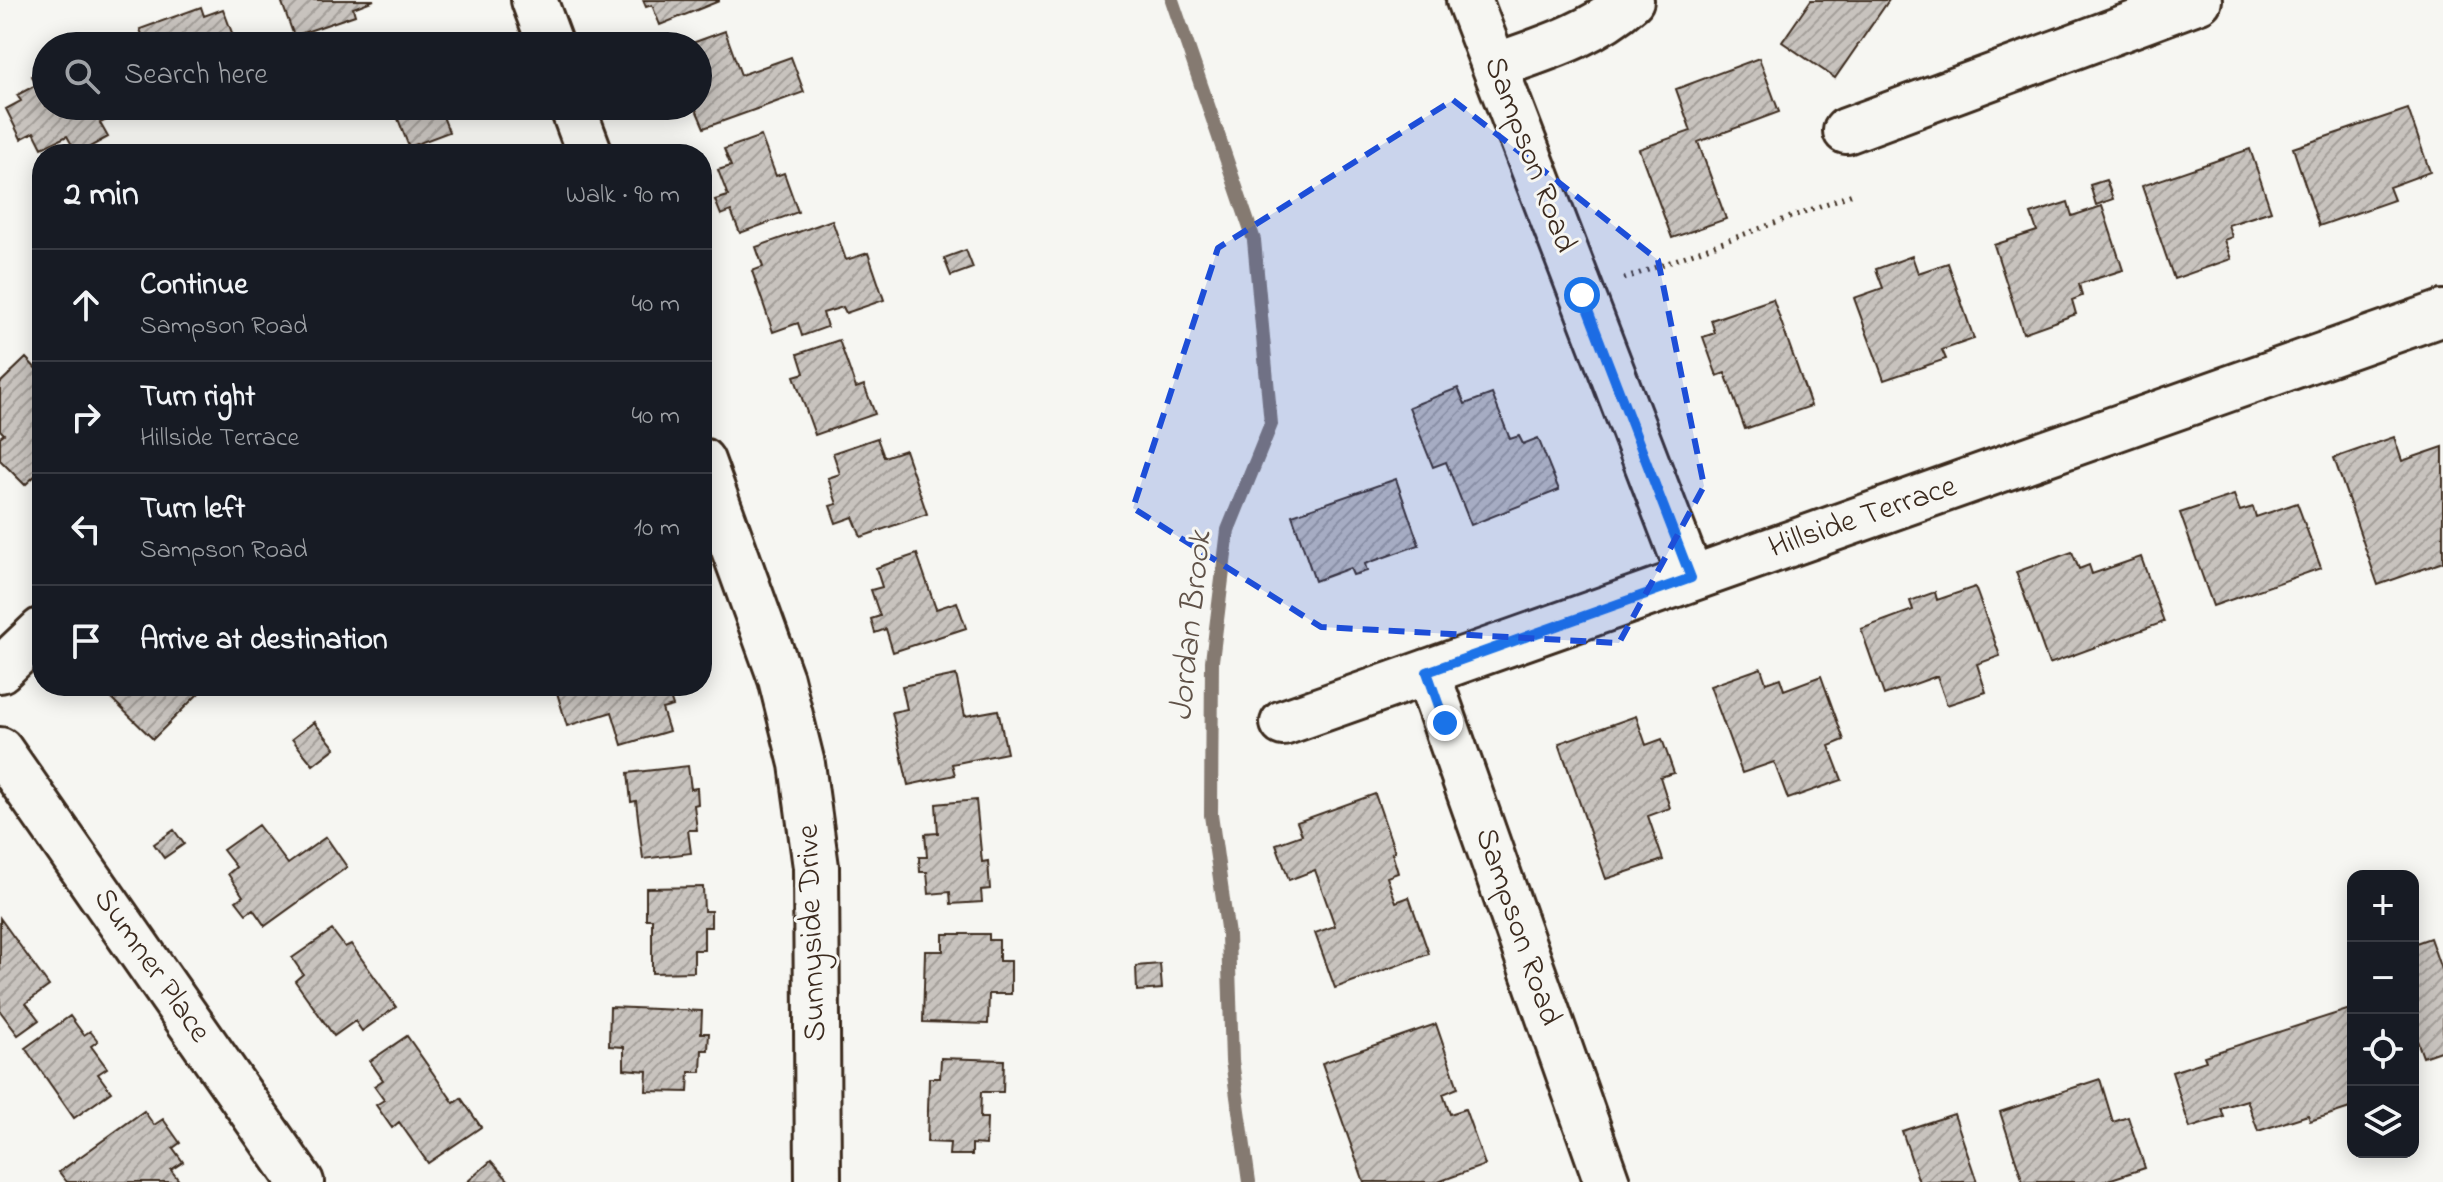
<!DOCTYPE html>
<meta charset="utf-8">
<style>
body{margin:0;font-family:"Indie Flower",sans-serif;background:#20242c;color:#f1f3f6}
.controls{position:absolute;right:24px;bottom:24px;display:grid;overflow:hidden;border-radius:16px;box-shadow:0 4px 20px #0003}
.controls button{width:72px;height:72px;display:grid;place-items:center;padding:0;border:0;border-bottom:2px solid #363941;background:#171b24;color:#f1f3f6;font:40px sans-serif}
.stop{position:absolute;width:24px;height:24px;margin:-18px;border:6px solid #1a73e8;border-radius:50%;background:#fff}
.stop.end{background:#1a73e8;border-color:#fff;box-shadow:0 2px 8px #0008}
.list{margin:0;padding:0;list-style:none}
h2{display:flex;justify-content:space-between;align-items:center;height:104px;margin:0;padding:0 32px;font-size:34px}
h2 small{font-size:26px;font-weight:400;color:#9ea1a6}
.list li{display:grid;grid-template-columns:52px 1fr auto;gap:24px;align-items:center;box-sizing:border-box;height:112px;padding:0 32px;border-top:2px solid #363941}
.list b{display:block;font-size:30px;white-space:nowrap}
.list p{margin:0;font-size:26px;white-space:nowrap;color:#9ea1a6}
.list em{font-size:26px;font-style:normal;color:#9ea1a6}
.icon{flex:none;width:44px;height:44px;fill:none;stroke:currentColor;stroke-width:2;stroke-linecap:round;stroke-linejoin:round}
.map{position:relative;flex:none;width:2443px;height:1182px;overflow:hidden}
.search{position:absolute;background:#171b24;box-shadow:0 4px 20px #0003;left:32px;top:32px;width:680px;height:88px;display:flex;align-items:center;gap:20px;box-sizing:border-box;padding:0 28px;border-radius:44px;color:#9ea1a6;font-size:30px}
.panel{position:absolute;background:#171b24;box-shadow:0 4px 20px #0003;left:32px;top:144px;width:680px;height:552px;border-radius:32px}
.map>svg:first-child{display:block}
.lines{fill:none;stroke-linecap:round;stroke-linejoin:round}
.stream{stroke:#857a71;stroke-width:14}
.building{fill:url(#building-hatch);stroke:#3b2a1e;stroke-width:2}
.minor-casing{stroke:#3b2a1e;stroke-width:50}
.path{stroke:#3b2a1e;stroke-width:5;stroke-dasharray:2 6;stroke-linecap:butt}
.minor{stroke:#f6f6f2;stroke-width:44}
.route{stroke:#1a73e8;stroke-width:10}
.marked{fill:#1d4ed8;fill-opacity:0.2;stroke:#1d4ed8;stroke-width:6;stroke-dasharray:16 10;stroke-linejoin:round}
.labels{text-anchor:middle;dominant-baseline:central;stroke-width:6;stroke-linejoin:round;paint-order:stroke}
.street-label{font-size:32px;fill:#3b2a1e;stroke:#f6f6f2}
.water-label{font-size:34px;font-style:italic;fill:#605248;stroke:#f6f6f2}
</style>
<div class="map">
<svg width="2443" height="1182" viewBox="0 0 2443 1182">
<defs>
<pattern id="building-hatch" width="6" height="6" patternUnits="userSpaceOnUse" patternTransform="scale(2)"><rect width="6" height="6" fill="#c8c3be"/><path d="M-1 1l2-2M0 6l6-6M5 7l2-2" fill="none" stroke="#a49f9a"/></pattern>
</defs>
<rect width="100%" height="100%" fill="#f6f6f2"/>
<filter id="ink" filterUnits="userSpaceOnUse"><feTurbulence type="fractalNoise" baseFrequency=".0125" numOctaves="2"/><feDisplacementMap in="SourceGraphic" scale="16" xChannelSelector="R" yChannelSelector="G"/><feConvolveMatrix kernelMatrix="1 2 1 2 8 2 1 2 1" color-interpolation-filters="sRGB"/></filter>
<g filter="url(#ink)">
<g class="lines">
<path class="stream" d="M 1172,0 L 1254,240 L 1271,424 L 1228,530 L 1212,661 L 1211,815 L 1228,935 L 1232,1061 L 1249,1182"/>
</g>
<path class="building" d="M 281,0 L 374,0 L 353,8 L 355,15 L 294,36 Z
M 643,0 L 719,0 L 719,1 L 660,25 L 652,5 L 646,7 Z
M 1811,0 L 1889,0 L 1835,78 L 1782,42 Z
M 201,7 L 204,16 L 223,9 L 237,46 L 146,46 L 140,29 Z
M 725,31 L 741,75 L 791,57 L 804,92 L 704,128 L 695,107 L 687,110 L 686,106 L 698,106 L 698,46 L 687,45 Z
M 1759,58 L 1779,112 L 1698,142 L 1726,219 L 1672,238 L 1639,149 L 1691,131 L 1676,89 Z
M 46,69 L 46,106 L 113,106 L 117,115 L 100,123 L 108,137 L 77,154 L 67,136 L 42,148 L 34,132 L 21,139 L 6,109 L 21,101 L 17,95 L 36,85 L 32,76 Z
M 168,106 L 200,106 L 172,116 Z
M 393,106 L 455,106 L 441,111 L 449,132 L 409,147 Z
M 2408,109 L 2430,172 L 2389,187 L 2394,200 L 2319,226 L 2293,148 Z
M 761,136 L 776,176 L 784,173 L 798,212 L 740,233 L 731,211 L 721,215 L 715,200 L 728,196 L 718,170 L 731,166 L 724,149 Z
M 2250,149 L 2271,211 L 2228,225 L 2232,237 L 2224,240 L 2231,259 L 2174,279 L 2142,186 Z
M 2106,180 L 2113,199 L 2096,205 L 2090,185 Z
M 2068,202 L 2072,216 L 2102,206 L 2123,270 L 2079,284 L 2082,296 L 2072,300 L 2076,314 L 2023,333 L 1994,245 L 2037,231 L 2031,214 Z
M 832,220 L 846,260 L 868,253 L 884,300 L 846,313 L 843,307 L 823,313 L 827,327 L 802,336 L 798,323 L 773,332 L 752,271 L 763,267 L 756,247 Z
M 966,250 L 973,268 L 951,276 L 944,258 Z
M 1912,256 L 1918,273 L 1948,263 L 1974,339 L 1942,350 L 1946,359 L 1884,380 L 1854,298 L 1883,288 L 1876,269 Z
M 1773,299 L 1811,406 L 1745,429 L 1725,373 L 1717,376 L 1703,337 L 1715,333 L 1711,320 Z
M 839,340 L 856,388 L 864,385 L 875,414 L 815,435 L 794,376 L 804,373 L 798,354 Z
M 26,358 L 42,375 L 42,477 L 38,473 L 25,485 L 0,460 L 0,437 L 4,434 L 0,430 L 0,383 Z
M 1458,388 L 1465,404 L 1492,394 L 1510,439 L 1519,436 L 1523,444 L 1538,438 L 1559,490 L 1471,525 L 1446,462 L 1433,467 L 1409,407 Z
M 2394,437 L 2402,461 L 2443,447 L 2443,562 L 2378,585 L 2334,458 Z
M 877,438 L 884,457 L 905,450 L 927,514 L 861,537 L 853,517 L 836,523 L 830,506 L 837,504 L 828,478 L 840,474 L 833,453 Z
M 1396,479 L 1419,545 L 1365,564 L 1367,571 L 1353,575 L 1350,568 L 1315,581 L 1292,515 Z
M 2234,495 L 2240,511 L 2253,507 L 2256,517 L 2297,503 L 2321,568 L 2213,606 L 2180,513 Z
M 2072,552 L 2079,569 L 2089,565 L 2092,574 L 2141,557 L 2164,622 L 2049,664 L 2016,572 Z
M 917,554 L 936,609 L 957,602 L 966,628 L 893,652 L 886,629 L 875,633 L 871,619 L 880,616 L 871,590 L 882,587 L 876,568 Z
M 1975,587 L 2000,656 L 1977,664 L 1986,692 L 1947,705 L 1937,676 L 1884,695 L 1861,629 L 1913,610 L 1910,601 L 1935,592 L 1937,600 Z
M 1761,668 L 1766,683 L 1780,678 L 1784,690 L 1821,676 L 1844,740 L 1829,746 L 1842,780 L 1788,799 L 1774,762 L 1742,773 L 1710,686 Z
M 956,675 L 965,716 L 998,710 L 1007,753 L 952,764 L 955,775 L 908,785 L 892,712 L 907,709 L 902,686 Z
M 123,686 L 206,686 L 153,739 L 111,698 Z
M 555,686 L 666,686 L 673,706 L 662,709 L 669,731 L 622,745 L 612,712 L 567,726 Z
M 1636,716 L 1646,745 L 1662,739 L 1674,773 L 1660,777 L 1670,808 L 1648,816 L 1663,860 L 1606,879 L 1559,743 Z
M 314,722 L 335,748 L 313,765 L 292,739 Z
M 688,766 L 691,789 L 697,788 L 698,804 L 694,805 L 697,830 L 688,830 L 691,853 L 643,859 L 636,801 L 631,802 L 628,773 Z
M 1375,794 L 1395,852 L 1392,853 L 1398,873 L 1387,877 L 1396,902 L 1409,897 L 1429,954 L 1335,988 L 1315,933 L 1335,926 L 1315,870 L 1289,880 L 1276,844 L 1302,835 L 1297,822 Z
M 976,800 L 982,862 L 988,861 L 990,889 L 981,890 L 982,902 L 951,904 L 950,892 L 929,894 L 927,872 L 920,872 L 919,857 L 927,857 L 925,834 L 938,833 L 936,804 Z
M 258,825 L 288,864 L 326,837 L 347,867 L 265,926 L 253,909 L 246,914 L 236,901 L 243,896 L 228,874 L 236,867 L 223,850 Z
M 174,830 L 184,844 L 164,858 L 154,844 Z
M 703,887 L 704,911 L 711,911 L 711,927 L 704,927 L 704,950 L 694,950 L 694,972 L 652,973 L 652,919 L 646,919 L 646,888 Z
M 0,918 L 49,986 L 26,1003 L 39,1020 L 18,1035 L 0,1011 Z
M 332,930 L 345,947 L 351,944 L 396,1007 L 362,1031 L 355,1021 L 334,1036 L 295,981 L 303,974 L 292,958 Z
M 943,934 L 989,934 L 989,940 L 999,940 L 999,961 L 1011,961 L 1011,994 L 989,994 L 988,1024 L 923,1022 L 925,951 L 943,951 Z
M 2430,938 L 2443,975 L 2443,1050 L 2423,1057 L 2413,1029 L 2413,944 Z
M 1160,964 L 1162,989 L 1137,991 L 1136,966 Z
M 610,1007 L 702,1011 L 701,1033 L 709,1033 L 708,1050 L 702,1050 L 701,1072 L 689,1072 L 688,1092 L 646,1091 L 647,1071 L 624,1069 L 624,1047 L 609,1046 Z
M 2353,1008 L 2353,1107 L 2310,1121 L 2308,1115 L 2258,1131 L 2247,1100 L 2221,1108 L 2224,1117 L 2190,1128 L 2172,1072 L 2206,1061 L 2204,1056 Z
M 70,1016 L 84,1035 L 90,1031 L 98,1041 L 91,1046 L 107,1068 L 98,1074 L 111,1092 L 74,1118 L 25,1048 Z
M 1436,1024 L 1458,1088 L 1443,1094 L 1450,1114 L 1465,1109 L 1485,1165 L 1438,1182 L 1364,1182 L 1322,1063 Z
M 407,1036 L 454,1103 L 461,1098 L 481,1127 L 428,1163 L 399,1122 L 392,1128 L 376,1105 L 384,1100 L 374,1086 L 383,1080 L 370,1061 Z
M 941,1058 L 1004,1060 L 1003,1092 L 981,1092 L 980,1118 L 987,1118 L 986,1145 L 972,1144 L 972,1155 L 949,1155 L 950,1143 L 927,1142 L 929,1078 L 940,1078 Z
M 2100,1079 L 2113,1122 L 2128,1117 L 2145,1168 L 2102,1182 L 2023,1182 L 2000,1112 Z
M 144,1111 L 154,1125 L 163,1119 L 180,1143 L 173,1148 L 183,1162 L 171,1170 L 180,1182 L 67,1182 L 59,1172 Z
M 1954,1114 L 1977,1182 L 1919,1182 L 1902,1131 Z
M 491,1161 L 510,1182 L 467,1182 Z"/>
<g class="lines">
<defs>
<path id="minor" d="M 534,0 L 551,46
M 1469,0 L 1691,578
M 1495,66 C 1543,49 1592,35 1631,0
M 572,106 L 590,154
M 1846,131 L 2199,0
M 702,461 L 781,679 L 802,764 L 816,867 L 818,1182
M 0,670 L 42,630
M 1427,672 L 1607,1182
M 1283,723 L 2443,313
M 0,750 L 301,1182"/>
</defs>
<use href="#minor" class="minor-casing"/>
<path class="path" d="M 1624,279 L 1855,193"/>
<use href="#minor" class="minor"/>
</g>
</g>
<g class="lines" filter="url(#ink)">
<path class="route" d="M 1445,723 L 1427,672 L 1691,578 L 1582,295"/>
</g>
<path class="marked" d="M 1453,100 L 1658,260 L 1704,486 L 1619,643 L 1321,627 L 1133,508 L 1218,248 Z"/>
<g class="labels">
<g class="street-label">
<text transform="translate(1529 155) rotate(69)">Sampson Road</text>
<text transform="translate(1863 518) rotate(-19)">Hillside Terrace</text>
<text transform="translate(1517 927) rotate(71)">Sampson Road</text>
<text transform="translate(813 933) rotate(-92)">Sunnyside Drive</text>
<text transform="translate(151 966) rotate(55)">Sumner Place</text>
</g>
<g class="water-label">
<text transform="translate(1192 626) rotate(-84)">Jordan Brook</text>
</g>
</g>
</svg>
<div class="controls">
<button>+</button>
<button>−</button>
<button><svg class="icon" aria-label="locate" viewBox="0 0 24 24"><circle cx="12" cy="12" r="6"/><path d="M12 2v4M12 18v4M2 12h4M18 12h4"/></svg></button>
<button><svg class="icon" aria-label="layers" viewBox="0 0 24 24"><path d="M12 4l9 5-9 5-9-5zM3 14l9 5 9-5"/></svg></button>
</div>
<div class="stop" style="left:1582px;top:295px"></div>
<div class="stop end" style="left:1445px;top:723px"></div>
<div class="search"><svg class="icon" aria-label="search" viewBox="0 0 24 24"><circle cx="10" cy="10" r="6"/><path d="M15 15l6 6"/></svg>Search here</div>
<section class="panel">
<h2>2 min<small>Walk · 90 m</small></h2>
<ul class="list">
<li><svg class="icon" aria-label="ahead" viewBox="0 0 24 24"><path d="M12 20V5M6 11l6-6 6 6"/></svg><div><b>Continue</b><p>Sampson Road</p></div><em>40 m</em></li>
<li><svg class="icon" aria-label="right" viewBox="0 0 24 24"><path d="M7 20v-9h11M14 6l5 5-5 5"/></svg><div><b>Turn right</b><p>Hillside Terrace</p></div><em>40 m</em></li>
<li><svg class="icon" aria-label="left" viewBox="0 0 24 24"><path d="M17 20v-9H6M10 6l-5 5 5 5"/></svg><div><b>Turn left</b><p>Sampson Road</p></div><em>10 m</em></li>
<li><svg class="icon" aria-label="arrive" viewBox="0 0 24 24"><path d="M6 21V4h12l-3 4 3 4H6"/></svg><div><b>Arrive at destination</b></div></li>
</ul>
</section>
</div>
